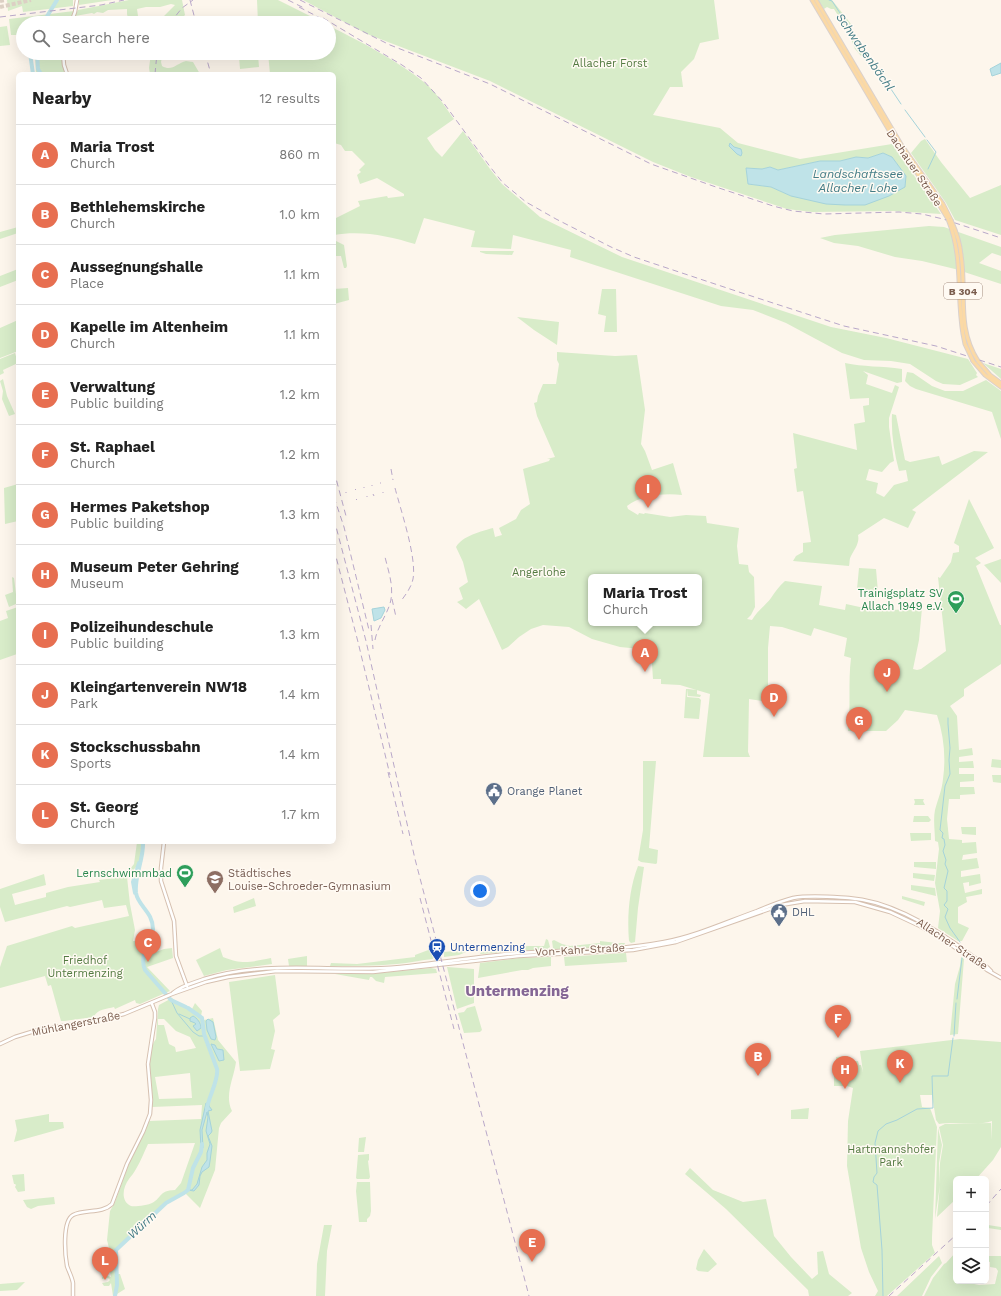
<!DOCTYPE html>
<meta charset="utf-8">
<style>
body{margin:0;font-family:"Work Sans",sans-serif;background:#f2f2f2;color:#222}
.controls{position:absolute;right:12px;bottom:12px;display:grid;overflow:hidden;border-radius:6px;box-shadow:0 4px 16px #0002}
.controls button{width:36px;height:36px;display:grid;place-items:center;padding:0;border:0;border-bottom:1px solid #e0e0e0;background:#fff;color:#222;font:20px sans-serif}
.you{position:absolute;left:480px;top:891px;width:14px;height:14px;margin:-10px;border:3px solid #fff;border-radius:50%;background:#1a73e8;box-shadow:0 0 0 6px #1a73e833}
.badge{display:grid;place-items:center;width:26px;height:26px;border-radius:50%;background:#e76f51;color:#fff;font-size:13px;font-weight:700}
.pin{position:absolute;translate:-50% -33px;filter:drop-shadow(0 1px 2px #0008)}
.pin::after{content:'';position:absolute;top:21px;width:14px;height:12px;background:inherit;clip-path:polygon(0 0,100% 0,50% 100%)}
.popup{position:absolute;left:588px;top:574px;width:114px;height:52px;box-sizing:border-box;display:grid;place-content:center;border-radius:6px;background:#fff;filter:drop-shadow(0 1px 3px #0005);font-size:13px;white-space:nowrap;color:#767676}
.popup b{font-size:15px;color:#222}
.popup::after{content:'';position:absolute;left:50%;top:100%;margin-left:-8px;border:8px solid transparent;border-top-color:#fff}
.list{margin:0;padding:0;list-style:none}
h2{display:flex;justify-content:space-between;align-items:center;height:52px;margin:0;padding:0 16px;font-size:17px}
h2 small{font-size:13px;font-weight:400;color:#767676}
.list li{display:grid;grid-template-columns:26px 1fr auto;gap:12px;align-items:center;box-sizing:border-box;height:60px;padding:0 16px;border-top:1px solid #e0e0e0}
.list b{display:block;font-size:15px;white-space:nowrap}
.list p{margin:0;font-size:13px;white-space:nowrap;color:#767676}
.list em{font-size:13px;font-style:normal;color:#767676}
.icon{flex:none;width:22px;height:22px;fill:none;stroke:currentColor;stroke-width:2;stroke-linecap:round;stroke-linejoin:round}
.map{position:relative;flex:none;width:1001px;height:1296px;overflow:hidden}
.search{position:absolute;background:#fff;box-shadow:0 4px 16px #0002;left:16px;top:16px;width:320px;height:44px;display:flex;align-items:center;gap:10px;box-sizing:border-box;padding:0 14px;border-radius:22px;color:#767676;font-size:15px}
.panel{position:absolute;background:#fff;box-shadow:0 4px 16px #0002;left:16px;top:72px;width:320px;height:772px;border-radius:6px}
.map>svg:first-child{display:block}
.green{fill:#d8ecc9;fill-rule:evenodd}
.water{fill:#bfe3e8;stroke:#a5d3da}
.lines{fill:none;stroke-linecap:round;stroke-linejoin:round}
.stream{stroke:#a5d3da;stroke-width:1}
.river{stroke:#bfe3e8;stroke-width:4}
.motorway-tunnel{stroke:#dcd0c4;stroke-width:4;stroke-dasharray:4 2;stroke-linecap:butt}
.secondary-casing{stroke:#d6c0b0;stroke-width:4.5}
.primary-casing{stroke:#dad1cd;stroke-width:5}
.secondary{stroke:#fff;stroke-width:2.5}
.primary{stroke:#fbd9a5;stroke-width:3}
.rail{stroke:#b9a8c9;stroke-width:1;stroke-dasharray:6 4;stroke-linecap:butt}
.primary-bridge-casing{stroke:#dad1cd;stroke-width:5;stroke-linecap:butt}
.primary-bridge{stroke:#fbd9a5;stroke-width:3}
.labels{text-anchor:middle;dominant-baseline:central;stroke-width:3;stroke-linejoin:round;paint-order:stroke}
.shield{fill:#fffaf3;stroke:#a28b7f;stroke-width:1}
.shield-label{font-size:10px;font-weight:bold;fill:#7a5c4d}
.park-label{font-size:11px;fill:#537a41;stroke:#fffaf3}
.street-label{font-size:11px;fill:#7a5c4d;stroke:#fffaf3}
.leisure-label{font-size:11px;fill:#27864d;stroke:#fffaf3;text-anchor:end}
.service-label{font-size:11px;fill:#4e5e75;stroke:#fffaf3;text-anchor:start}
.education-label{font-size:11px;fill:#785e54;stroke:#fffaf3;text-anchor:start}
.transit-label{font-size:11px;fill:#164399;stroke:#fffaf3;text-anchor:start}
.water-label{font-size:12px;font-style:italic;fill:#437c86;stroke:#fffaf3}
.district-label{font-size:15px;font-weight:bold;fill:#846695;stroke:#fffaf3}
</style>
<div class="map">
<svg width="1001" height="1296" viewBox="0 0 1001 1296">
<rect width="100%" height="100%" fill="#fdf6ec"/>
<path class="green" d="M 7,0 L 73,0 L 73,6 L 23,12 L 22,6 L 8,11 Z
M 79,0 L 112,0 L 79,5 Z
M 129,0 L 182,0 L 185,15 L 177,23 L 161,23 L 163,17 L 175,5 L 171,4 L 160,7 L 146,7 L 137,9 L 139,23 L 129,22 L 127,14 L 127,9 L 108,10 L 103,13 L 97,12 L 94,14 L 92,13 L 75,16 L 78,10 Z
M 257,0 L 278,0 L 324,23 L 302,23 L 293,16 L 290,23 L 258,23 Z
M 303,0 L 714,0 L 719,39 L 700,43 L 694,59 L 681,72 L 683,87 L 670,87 L 653,115 L 720,128 L 738,143 L 800,159 L 892,144 L 941,214 L 893,211 L 812,212 L 787,209 L 691,177 L 653,162 L 490,81 L 367,34 ZM 883,153 L 892,157 L 906,176 L 905,187 L 791,196 L 771,187 L 748,184 L 746,168 L 762,169 L 770,167 L 778,170 L 820,161 L 840,161 L 856,157 L 868,158 Z
M 818,0 L 832,0 L 851,24 L 850,27 L 867,53 L 861,56 L 855,49 L 849,34 L 839,20 L 839,17 L 834,9 L 831,9 L 827,7 L 824,9 Z
M 74,11 L 70,23 L 23,23 L 23,35 L 11,35 L 9,19 Z
M 7,26 L 10,45 L 0,46 L 0,27 Z
M 329,26 C 360,41 398,61 425,83 C 437,93 445,107 454,119 L 427,138 L 435,150 L 442,157 L 463,131 L 490,169 L 502,184 L 540,217 L 622,257 L 831,327 L 886,338 L 968,359 L 977,373 L 976,375 L 978,377 L 960,385 L 943,384 L 936,381 L 910,364 L 891,361 L 864,360 L 842,353 L 786,323 L 753,310 L 721,306 L 570,257 L 571,250 L 513,235 L 511,249 L 471,247 L 475,231 L 424,218 L 415,244 C 389,236 361,230 334,235 L 334,219 L 360,206 L 358,201 L 387,196 L 388,198 L 404,196 L 404,194 L 377,178 L 360,184 L 357,175 L 361,172 L 359,170 L 365,164 L 352,151 L 345,151 L 341,145 L 334,143 L 334,74 L 270,74 L 268,53 L 329,53 Z
M 35,53 L 62,53 L 61,57 L 66,74 L 36,74 Z
M 151,53 L 163,53 L 161,62 L 162,66 C 172,72 177,63 186,61 C 188,61 190,62 193,62 L 200,74 L 150,74 L 149,68 Z
M 258,55 L 259,67 L 240,69 L 239,57 Z
M 925,139 L 941,162 L 970,198 L 1001,185 L 1001,235 L 955,220 L 946,203 L 911,153 L 921,141 Z
M 929,226 L 944,227 L 1001,247 L 1001,256 L 992,253 L 979,263 L 1001,271 L 1001,284 L 955,269 L 922,261 L 895,257 L 858,246 L 834,243 L 820,238 L 835,235 Z
M 18,227 L 18,233 L 0,239 L 0,232 Z
M 334,241 L 336,241 L 344,245 L 347,266 L 346,268 L 344,268 L 341,256 L 334,256 Z
M 480,251 L 514,251 L 512,255 L 486,254 L 480,252 Z
M 18,269 L 18,280 L 0,287 L 0,276 Z
M 348,288 L 349,300 L 334,304 L 334,289 Z
M 602,289 L 616,289 L 617,332 L 604,332 L 606,316 L 598,314 Z
M 517,317 L 559,322 L 557,345 L 534,330 Z
M 18,320 L 18,351 L 0,358 L 0,328 Z
M 557,352 L 615,356 L 637,355 L 645,410 L 641,444 L 645,451 L 652,470 L 673,463 L 682,495 C 664,493 641,495 627,506 L 628,509 L 638,515 L 639,513 L 644,514 L 645,513 L 670,517 L 686,515 L 706,516 L 707,523 L 739,528 L 737,546 L 739,564 L 748,565 L 749,572 L 754,577 L 755,607 L 751,615 L 747,619 L 752,620 C 757,611 765,606 771,598 C 775,592 779,586 785,581 L 822,586 L 819,605 L 845,610 L 846,604 L 878,611 L 922,608 L 919,640 L 913,669 L 917,670 L 921,669 L 946,651 L 938,577 L 940,578 L 951,562 L 953,553 L 959,552 L 959,546 L 954,543 L 969,499 L 994,548 L 975,558 L 981,563 L 976,566 L 1000,625 L 1001,625 L 1001,664 L 964,689 L 964,696 L 950,706 L 957,716 L 959,750 L 972,748 L 973,755 L 959,757 L 959,762 L 973,761 L 974,768 L 959,768 L 959,774 L 974,774 L 974,781 L 960,782 L 960,787 L 974,787 L 975,794 L 960,795 L 960,799 L 949,799 L 947,819 L 949,839 L 962,840 L 962,843 L 976,842 L 977,853 L 963,855 L 962,860 L 977,858 L 979,868 L 961,871 L 961,877 L 980,874 L 981,883 L 969,886 L 969,882 L 963,883 L 965,893 L 982,889 L 982,894 L 966,897 L 967,902 L 958,907 L 958,923 L 969,928 L 962,941 L 958,941 L 938,928 L 940,911 L 935,883 L 939,849 L 938,842 L 935,841 C 935,831 933,820 935,810 C 938,799 942,790 943,779 C 946,758 944,736 937,715 L 905,710 L 898,720 L 886,731 L 848,731 C 851,707 848,682 851,658 L 844,656 L 847,638 L 814,628 L 811,636 L 782,627 L 770,626 L 768,648 L 768,702 L 749,699 L 748,752 L 750,757 L 703,757 L 710,694 L 680,685 L 661,684 L 661,679 L 653,679 L 651,650 L 620,647 L 592,639 L 569,627 L 543,625 L 531,629 L 519,637 L 508,647 L 502,650 L 479,599 L 466,609 L 457,602 L 463,599 L 459,588 L 468,582 L 463,562 L 456,547 C 462,536 482,531 493,528 L 495,537 L 502,535 L 499,528 L 516,519 L 521,510 L 530,504 L 523,469 L 549,461 L 550,459 L 547,459 L 555,457 L 537,416 L 534,403 L 537,402 L 538,396 L 543,384 L 556,384 L 559,364 L 557,360 ZM 591,577 L 699,577 L 699,623 L 591,623 Z
M 15,353 L 18,363 L 3,370 L 4,373 L 0,375 L 0,359 Z
M 845,363 C 863,367 882,366 902,369 L 902,382 L 897,383 L 863,371 L 868,375 L 866,384 L 892,393 L 895,385 L 899,387 L 889,418 L 889,427 L 894,461 L 890,463 L 882,472 L 869,469 L 866,480 L 878,483 L 876,493 L 884,497 L 894,485 L 908,481 L 906,470 L 899,471 C 894,452 891,433 892,414 L 896,415 L 905,460 L 910,462 L 939,456 L 942,465 L 974,451 L 988,452 L 912,510 L 916,512 L 908,528 L 884,518 L 858,535 C 860,543 854,550 851,556 C 849,559 850,563 849,566 L 793,561 L 796,556 L 803,552 L 803,543 L 811,542 L 803,491 L 797,492 L 794,469 L 797,468 L 793,433 L 857,450 L 854,424 L 865,422 L 863,406 L 869,405 L 869,398 L 850,399 Z
M 983,363 L 1001,369 L 1001,379 Z
M 907,372 L 913,373 L 932,386 L 945,391 L 963,391 L 986,380 L 1001,391 L 1001,439 L 992,412 L 916,389 L 910,386 L 905,381 Z
M 3,379 L 7,396 L 15,414 L 9,416 L 2,399 L 3,391 L 0,381 Z
M 18,484 L 18,521 L 5,524 L 4,488 Z
M 1001,559 L 1001,583 L 984,565 Z
M 859,568 L 876,569 L 878,592 L 857,589 Z
M 12,577 L 14,578 L 17,602 L 16,604 L 9,607 L 5,595 L 13,592 Z
M 18,607 L 18,657 L 17,654 L 0,660 L 0,621 L 8,618 L 6,611 Z
M 686,689 L 688,689 L 687,697 L 699,698 L 701,700 L 699,719 L 684,718 Z
M 688,689 L 697,690 L 697,694 L 701,695 L 700,697 L 688,696 Z
M 992,759 L 1001,760 L 1001,768 L 991,767 Z
M 643,761 L 656,761 L 649,848 L 658,850 L 657,863 L 656,864 L 641,862 L 638,860 L 643,830 Z
M 992,775 L 1001,775 L 1001,783 L 993,782 Z
M 914,799 L 924,799 L 923,801 L 925,805 L 914,805 L 915,802 Z
M 914,816 L 928,816 L 931,820 L 929,822 L 913,822 Z
M 961,827 L 976,827 L 976,835 L 962,834 Z
M 910,833 L 931,833 L 931,840 L 911,841 Z
M 137,842 L 145,842 L 141,865 L 137,866 L 127,877 L 130,904 L 135,930 L 133,941 L 150,940 L 143,957 L 164,949 L 172,948 L 173,958 L 147,967 L 170,991 L 140,1004 L 136,1003 L 135,1000 L 115,1009 L 114,1007 C 107,1009 97,1009 94,1017 L 64,1021 L 61,1021 L 51,985 L 48,986 L 45,976 L 0,988 L 0,967 L 7,946 L 72,926 L 75,928 L 129,916 L 126,905 L 104,908 L 102,900 L 70,907 L 67,906 L 5,922 L 0,907 L 0,889 L 44,874 L 46,885 L 12,894 L 15,905 L 46,897 L 46,893 L 68,887 L 100,882 L 99,880 L 124,877 L 134,864 Z
M 914,862 L 936,862 L 936,869 L 914,867 Z
M 638,866 L 644,867 L 638,908 L 635,942 L 631,943 L 629,941 C 627,917 629,889 638,866 Z
M 913,873 L 935,875 L 934,881 L 913,878 Z
M 911,885 L 935,888 L 936,896 L 911,890 Z
M 902,896 L 925,902 L 924,906 L 902,899 Z
M 254,898 L 256,906 L 234,913 L 233,907 Z
M 546,939 L 548,940 L 550,947 L 547,949 L 480,954 L 481,952 L 528,946 L 544,946 Z
M 554,940 L 562,944 L 570,946 L 600,943 L 600,941 L 617,943 L 625,943 L 624,945 L 599,948 L 555,950 L 553,948 L 552,941 Z
M 220,948 L 223,957 C 243,965 250,962 271,958 L 272,964 L 227,970 L 204,976 L 196,960 Z
M 431,949 L 433,959 C 422,960 409,963 397,964 C 374,966 353,966 330,966 L 331,963 L 357,964 L 415,957 L 415,955 Z
M 473,949 L 459,955 L 444,957 L 444,952 Z
M 626,953 L 627,962 L 565,966 L 564,957 Z
M 307,956 L 307,966 L 289,966 L 288,959 Z
M 551,957 L 551,966 L 533,968 L 528,970 L 522,970 L 478,978 L 480,963 L 519,958 Z
M 961,957 L 964,959 L 958,1034 L 950,1035 L 955,984 L 960,966 Z
M 447,967 L 474,969 L 474,1003 L 457,1009 Z
M 431,968 L 436,969 L 437,973 L 385,977 L 384,983 L 376,981 L 372,977 L 370,977 L 369,980 L 335,974 L 369,974 Z
M 275,975 L 280,1014 L 273,1020 L 275,1031 L 271,1049 L 275,1050 L 270,1069 L 240,1071 L 229,982 Z
M 172,998 L 178,1003 L 192,1009 L 195,1003 L 202,1011 L 201,1016 L 204,1020 L 213,1018 L 218,1040 L 236,1062 C 234,1078 224,1095 232,1111 L 221,1123 L 219,1128 L 215,1170 L 200,1208 L 185,1193 L 165,1204 L 152,1217 L 120,1245 L 115,1256 L 118,1274 L 120,1274 L 125,1289 L 117,1294 L 116,1296 L 113,1296 L 111,1283 L 109,1286 L 104,1286 L 102,1283 L 108,1282 L 110,1280 L 108,1278 L 102,1279 L 102,1277 L 105,1275 L 111,1277 L 108,1258 L 109,1248 L 107,1240 L 110,1211 L 115,1202 L 128,1166 L 149,1121 L 201,1119 L 202,1105 L 152,1107 C 151,1090 145,1052 156,1039 L 158,1009 L 159,1005 ZM 158,1019 L 164,1019 L 176,1031 L 190,1037 L 196,1048 L 176,1052 L 175,1047 L 169,1044 L 164,1025 L 158,1025 ZM 190,1073 L 192,1098 L 159,1099 L 155,1077 ZM 195,1143 L 181,1183 L 175,1190 C 158,1191 163,1197 152,1203 C 149,1205 134,1207 131,1206 C 120,1201 123,1187 129,1179 C 131,1176 134,1173 136,1169 C 141,1161 144,1152 148,1144 Z
M 475,1006 L 482,1030 L 480,1032 L 464,1033 L 458,1013 L 464,1012 L 467,1008 Z
M 960,1039 L 1001,1042 L 1001,1147 L 993,1160 L 976,1179 L 956,1179 L 956,1199 L 937,1217 L 940,1185 L 940,1163 L 943,1145 L 939,1127 L 945,1124 L 991,1123 L 991,1140 L 992,1121 C 978,1126 955,1121 939,1124 L 936,1120 L 932,1095 L 920,1095 L 922,1107 L 930,1108 L 937,1127 L 932,1237 L 932,1245 L 935,1253 L 887,1296 L 875,1296 L 878,1291 L 869,1272 L 861,1248 L 847,1166 L 848,1121 L 853,1088 L 847,1086 L 834,1086 L 834,1066 L 837,1065 L 837,1060 L 836,1060 L 836,1057 L 848,1056 L 848,1062 L 858,1061 L 859,1065 L 861,1065 L 863,1072 L 860,1051 Z
M 809,1108 L 808,1119 L 791,1119 L 791,1110 Z
M 49,1114 L 49,1122 L 63,1122 L 64,1128 L 14,1142 L 17,1130 L 15,1120 Z
M 938,1128 L 942,1145 L 939,1163 L 940,1185 L 935,1219 Z
M 366,1137 L 364,1152 L 358,1152 L 359,1138 Z
M 369,1154 L 369,1160 L 368,1161 L 370,1177 L 369,1179 L 357,1179 L 356,1178 L 358,1155 Z
M 690,1168 L 713,1190 L 743,1202 L 766,1199 L 774,1236 L 791,1257 L 812,1279 L 818,1274 L 817,1252 L 823,1251 L 829,1274 L 852,1293 L 848,1296 L 809,1296 L 808,1290 L 726,1209 L 685,1174 Z
M 24,1174 L 25,1191 L 18,1192 L 15,1187 L 16,1185 L 15,1184 L 14,1184 L 12,1175 Z
M 357,1182 L 370,1182 L 371,1211 L 370,1216 L 367,1219 L 367,1222 L 359,1222 L 356,1191 Z
M 54,1197 L 55,1204 L 38,1206 L 31,1209 L 27,1207 L 23,1200 Z
M 986,1222 L 987,1222 L 988,1225 L 1001,1227 L 1001,1230 L 988,1228 L 986,1237 L 987,1240 L 986,1241 Z
M 324,1225 L 332,1225 L 327,1251 L 325,1296 L 316,1296 L 317,1264 Z
M 704,1249 L 717,1264 L 708,1272 L 698,1271 L 696,1269 L 698,1260 Z
M 986,1249 L 986,1254 L 988,1256 L 1001,1256 L 1001,1296 L 924,1296 L 933,1278 L 944,1264 L 946,1263 L 956,1252 L 956,1281 L 964,1281 L 964,1282 L 979,1285 L 995,1284 L 998,1271 L 996,1268 L 990,1267 L 990,1262 L 986,1261 Z
M 939,1256 L 942,1263 L 931,1277 L 922,1296 L 897,1296 Z
M 25,1282 L 17,1290 L 0,1291 L 0,1284 Z"/>
<path class="water" d="M 1001,63 L 1001,73 L 992,76 L 990,69 Z
M 730,143 L 734,147 L 741,149 L 742,153 L 741,156 L 737,154 L 729,146 Z
M 883,153 L 892,157 L 906,176 L 905,187 L 889,196 L 865,205 L 845,205 L 826,204 L 791,196 L 771,187 L 748,184 L 746,168 L 762,169 L 770,167 L 778,170 L 820,161 L 840,161 L 856,157 L 868,158 Z
M 384,607 L 385,610 L 381,618 L 374,621 L 372,609 Z
M 193,1016 C 197,1018 201,1023 201,1028 L 197,1031 L 193,1026 L 196,1024 L 195,1023 L 190,1021 L 190,1018 Z
M 208,1019 L 213,1022 L 216,1037 L 215,1040 L 211,1039 L 207,1030 L 206,1021 Z
M 211,1044 L 215,1045 L 217,1049 L 223,1050 L 224,1060 L 219,1061 Z
M 206,1103 L 209,1104 L 209,1106 L 212,1110 L 208,1111 L 212,1131 L 211,1133 L 208,1136 L 212,1146 L 210,1161 L 209,1167 L 202,1172 L 200,1176 L 199,1185 L 194,1191 L 188,1190 L 192,1190 L 197,1184 L 202,1167 L 207,1160 L 207,1153 L 210,1144 L 206,1131 L 208,1117 L 207,1112 L 202,1130 L 203,1148 L 201,1148 L 200,1130 Z"/>
<g class="lines">
<path class="stream" d="M 829,0 L 832,1 L 901,104
M 905,110 L 925,137
M 927,140 L 936,152 L 928,169
M 948,718 L 948,724 L 950,748 L 949,760 L 950,774 L 945,786 L 940,830 L 943,833 L 942,838 L 944,839 L 945,845 L 943,851 L 946,860 L 945,864 L 948,871 L 944,888 L 947,891 L 947,901 L 944,905 L 948,909 L 945,917 L 950,928 L 960,942
M 957,999 L 962,958
M 171,1000 L 177,1013 L 193,1032 L 199,1036 L 205,1036
M 179,1014 L 190,1019
M 954,1036 L 956,1003
M 883,1296 L 882,1250 L 877,1185 L 873,1182 L 874,1177 L 877,1173 L 875,1143 L 878,1131 L 886,1124 L 897,1120 L 917,1109 L 933,1108 L 932,1076 L 948,1076 L 953,1038"/>
<path class="river" d="M 43,23 L 57,0
M 30,53 L 33,74
M 37,53 L 38,69 L 41,74
M 143,842 C 144,859 134,876 136,893 C 138,906 153,912 153,929 C 153,945 138,952 145,970 L 171,1000 L 186,1007
M 135,893 L 133,882 L 139,863
M 188,1008 L 202,1018 L 204,1034 L 217,1069 C 219,1079 209,1096 207,1108
M 115,1296 L 117,1285 L 116,1250 L 166,1203 L 184,1193 L 188,1190 L 193,1168 L 201,1152 L 202,1144"/>
<path class="motorway-tunnel" d="M 0,1 L 6,0
M 0,7 L 31,0"/>
<defs>
<path id="secondary" d="M 71,23 L 75,12 L 77,0
M 63,53 L 64,65 L 67,74
M 164,842 L 161,868 L 161,881 L 174,921 L 176,956 L 187,986
M 173,993 C 182,985 194,983 204,979 C 268,959 335,973 400,967 C 440,963 479,956 519,953 C 567,950 616,951 664,942 C 696,936 726,922 757,911 C 769,906 781,901 793,898 C 811,895 831,897 849,898 C 892,901 938,930 971,955 C 978,960 986,965 991,971
M 0,1044 L 15,1037 L 41,1029 L 96,1021 L 124,1014 L 172,994 L 206,982 L 228,977 L 277,971 L 373,972 L 519,956 L 633,950 L 676,942 L 781,905 L 805,901 L 855,902 L 890,912 L 920,926 L 944,940 L 987,970 L 1001,978
M 73,1296 C 73,1292 73,1288 73,1283 C 72,1277 69,1272 67,1266 C 65,1255 62,1221 73,1215 C 85,1209 102,1214 112,1204 L 127,1164 L 143,1132 L 150,1114 L 151,1100 L 148,1064 L 155,1018 L 155,1012 L 152,1004"/>
<path id="primary" d="M 812,0 L 899,147 L 940,206 L 948,219
M 816,0 L 902,146 L 943,204 L 951,220
M 973,361 L 985,375 L 1001,387
M 978,361 L 990,375 L 1001,383"/>
</defs>
<use href="#secondary" class="secondary-casing"/>
<use href="#primary" class="primary-casing"/>
<use href="#secondary" class="secondary"/>
<use href="#primary" class="primary"/>
<path class="rail" d="M 190,0 L 196,23
M 288,0 L 304,8
M 300,0 L 390,45 L 490,84 L 651,164 L 713,186 L 773,206 L 793,211 L 824,214 L 899,212 L 922,214 L 943,219 L 1001,238
M 299,7 L 326,21
M 0,17 L 101,5 L 124,0
M 323,18 L 402,65 L 421,78 L 443,102 L 491,168 L 503,183 L 526,202 L 556,219 L 611,247 L 634,257 L 739,292 L 844,326 L 936,346 L 1001,367
M 170,23 L 182,8 L 193,0
M 205,53 L 211,74
M 155,74 L 157,53
M 391,469 L 393,480
M 334,471 L 346,516
M 380,483 L 381,483
M 372,485 L 372,486
M 364,487 L 364,488
M 395,488 C 401,511 417,558 413,579 C 411,588 406,594 401,601
M 355,489 L 356,490
M 346,492 L 346,493
M 383,492 L 383,493
M 373,494 L 374,496
M 367,496 L 367,497
M 334,497 L 344,527 L 369,630
M 356,499 L 357,500
M 334,519 L 366,641 L 415,859 L 529,1296
M 334,549 L 358,642 L 390,775
M 392,599 L 396,617
M 371,625 L 373,649
M 375,640 C 377,629 384,619 388,609 C 396,591 389,574 385,557
M 388,772 L 403,834
M 420,898 L 454,1029
M 986,1206 L 1001,1189
M 889,1296 L 956,1235"/>
<defs>
<path id="primary-bridge" d="M 948,219 C 964,259 956,293 963,334 L 965,344 L 973,361
M 951,220 C 956,231 960,243 961,255 C 967,293 956,327 978,361"/>
</defs>
<use href="#primary-bridge" class="primary-bridge-casing"/>
<use href="#primary-bridge" class="primary-bridge"/>
</g>
<defs>
<symbol id="stadium-pin" viewBox="-11 -11 22 30"><path d="M0 17L-7.5 6A9.5 9.5 0 1 1 7.5 6Z" fill="#2e9e5b" stroke="#fffaf3"/><path d="M0-5a6.5 5 0 1 0 0 10a6.5 5 0 1 0 0-10ZM-3.5-1.8h7v3.6h-7Z" fill="#fff"/></symbol>
<symbol id="civic-pin" viewBox="-11 -11 22 30"><path d="M0 17L-7.5 6A9.5 9.5 0 1 1 7.5 6Z" fill="#5c6f8a" stroke="#fffaf3"/><path d="M-.6-6.5H3V-4.5H.6V-3L4-1V1h2V6H-6V1h2V-1L-.6-3ZM-1.2 2.5V6h2.4V2.5Z" fill="#fff"/></symbol>
<symbol id="school-pin" viewBox="-11 -11 22 30"><path d="M0 17L-7.5 6A9.5 9.5 0 1 1 7.5 6Z" fill="#8d6e63" stroke="#fffaf3"/><path d="M0-5L7-2L0 1L-7-2ZM-4 1L0 2.5L4 1V4Q0 6-4 4Z" fill="#fff"/></symbol>
<symbol id="station-pin" viewBox="-11 -11 22 30"><path d="M0 17L-7.5 6A9.5 9.5 0 1 1 7.5 6Z" fill="#1a4fb4" stroke="#fffaf3"/><path d="M-3-6H3Q5-6 5-4V2Q5 4 3 4L4.5 6H3L1.5 4h-3L-3 6H-4.5L-3 4Q-5 4-5 2V-4Q-5-6-3-6ZM-3.5-4v3h7v-3ZM-3.5 1v1.5H-2V1ZM2 1v1.5H3.5V1Z" fill="#fff"/></symbol>
</defs>
<g fill-rule="evenodd">
<use href="#stadium-pin" x="946" y="589" width="20" height="27"/>
<use href="#civic-pin" x="484" y="781" width="20" height="27"/>
<use href="#stadium-pin" x="175" y="863" width="20" height="27"/>
<use href="#school-pin" x="205" y="869" width="20" height="27"/>
<use href="#civic-pin" x="769" y="902" width="20" height="27"/>
<use href="#station-pin" x="427" y="937" width="20" height="27"/>
</g>
<g class="labels">
<rect class="shield" x="944" y="283" width="38" height="16" rx="3"/>
<g class="shield-label">
<text x="963" y="291">B 304</text>
</g>
<g class="park-label">
<text x="610" y="63">Allacher Forst</text>
<text x="539" y="572">Angerlohe</text>
<text x="85" y="960">Friedhof<tspan x="85" dy="13">Untermenzing</tspan></text>
<text x="891" y="1149">Hartmannshofer<tspan x="891" dy="13">Park</tspan></text>
</g>
<g class="street-label">
<text transform="translate(914 168) rotate(56)">Dachauer Straße</text>
<text transform="translate(952 944) rotate(34)">Allacher Straße</text>
<text transform="translate(580 950) rotate(-3)">Von-Kahr-Straße</text>
<text transform="translate(76 1024) rotate(-11)">Mühlangerstraße</text>
</g>
<g class="leisure-label">
<text x="943" y="593">Trainigsplatz SV<tspan x="943" dy="13">Allach 1949 e.V.</tspan></text>
<text x="172" y="873">Lernschwimmbad</text>
</g>
<g class="service-label">
<text x="507" y="791">Orange Planet</text>
<text x="792" y="912">DHL</text>
</g>
<g class="education-label">
<text x="228" y="873">Städtisches<tspan x="228" dy="13">Louise-Schroeder-Gymnasium</tspan></text>
</g>
<g class="transit-label">
<text x="450" y="947">Untermenzing</text>
</g>
<g class="water-label">
<text transform="translate(865 52) rotate(55)">Schwabenbächl</text>
<text x="858" y="174">Landschaftssee<tspan x="858" dy="14">Allacher Lohe</tspan></text>
<text transform="translate(142 1225) rotate(-43)">Würm</text>
</g>
<g class="district-label">
<text x="517" y="991">Untermenzing</text>
</g>
</g>
</svg>
<div class="controls">
<button>+</button>
<button>−</button>
<button><svg class="icon" aria-label="layers" viewBox="0 0 24 24"><path d="M12 4l9 5-9 5-9-5zM3 14l9 5 9-5"/></svg></button>
</div>
<div class="you"></div>
<div class="pin badge" style="left:645px;top:672px">A</div>
<div class="popup"><b>Maria Trost</b>Church</div>
<div class="pin badge" style="left:758px;top:1076px">B</div>
<div class="pin badge" style="left:148px;top:962px">C</div>
<div class="pin badge" style="left:774px;top:717px">D</div>
<div class="pin badge" style="left:532px;top:1262px">E</div>
<div class="pin badge" style="left:838px;top:1038px">F</div>
<div class="pin badge" style="left:859px;top:740px">G</div>
<div class="pin badge" style="left:845px;top:1089px">H</div>
<div class="pin badge" style="left:648px;top:508px">I</div>
<div class="pin badge" style="left:887px;top:692px">J</div>
<div class="pin badge" style="left:900px;top:1083px">K</div>
<div class="pin badge" style="left:105px;top:1280px">L</div>
<div class="search"><svg class="icon" aria-label="search" viewBox="0 0 24 24"><circle cx="10" cy="10" r="6"/><path d="M15 15l6 6"/></svg>Search here</div>
<section class="panel">
<h2>Nearby<small>12 results</small></h2>
<ul class="list">
<li><span class="badge">A</span><div><b>Maria Trost</b><p>Church</p></div><em>860 m</em></li>
<li><span class="badge">B</span><div><b>Bethlehemskirche</b><p>Church</p></div><em>1.0 km</em></li>
<li><span class="badge">C</span><div><b>Aussegnungshalle</b><p>Place</p></div><em>1.1 km</em></li>
<li><span class="badge">D</span><div><b>Kapelle im Altenheim</b><p>Church</p></div><em>1.1 km</em></li>
<li><span class="badge">E</span><div><b>Verwaltung</b><p>Public building</p></div><em>1.2 km</em></li>
<li><span class="badge">F</span><div><b>St. Raphael</b><p>Church</p></div><em>1.2 km</em></li>
<li><span class="badge">G</span><div><b>Hermes Paketshop</b><p>Public building</p></div><em>1.3 km</em></li>
<li><span class="badge">H</span><div><b>Museum Peter Gehring</b><p>Museum</p></div><em>1.3 km</em></li>
<li><span class="badge">I</span><div><b>Polizeihundeschule</b><p>Public building</p></div><em>1.3 km</em></li>
<li><span class="badge">J</span><div><b>Kleingartenverein NW18</b><p>Park</p></div><em>1.4 km</em></li>
<li><span class="badge">K</span><div><b>Stockschussbahn</b><p>Sports</p></div><em>1.4 km</em></li>
<li><span class="badge">L</span><div><b>St. Georg</b><p>Church</p></div><em>1.7 km</em></li>
</ul>
</section>
</div>
